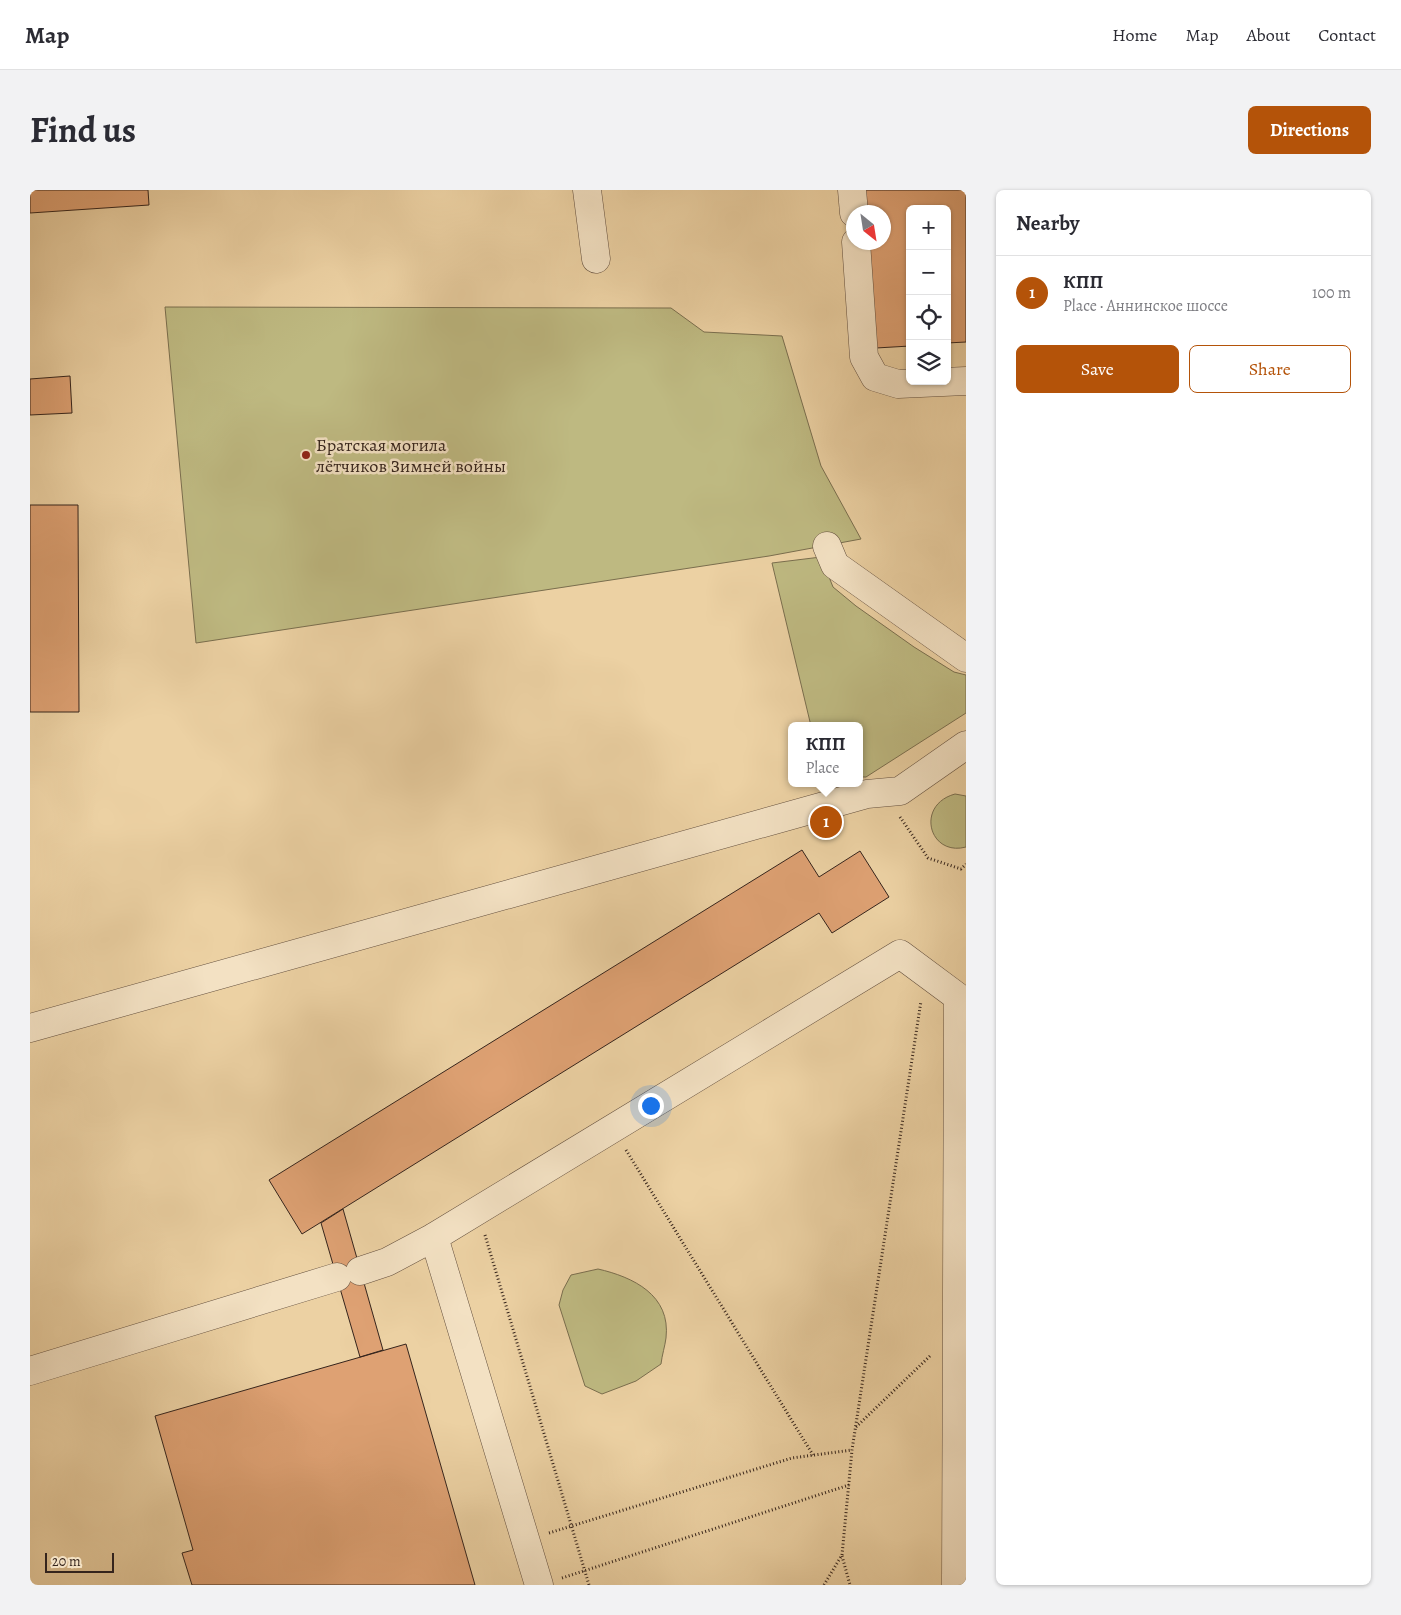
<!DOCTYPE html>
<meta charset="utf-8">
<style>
body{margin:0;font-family:Alegreya,serif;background:#f2f2f3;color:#2b2b33}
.controls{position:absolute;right:15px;top:15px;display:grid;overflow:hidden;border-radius:8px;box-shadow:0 1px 4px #0004}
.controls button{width:45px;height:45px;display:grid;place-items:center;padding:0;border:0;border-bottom:1px solid #e1e1e2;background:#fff;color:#2b2b33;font:25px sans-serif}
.compass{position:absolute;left:816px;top:15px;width:45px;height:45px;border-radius:50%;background:#fff;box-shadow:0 1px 4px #0004;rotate:150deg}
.scale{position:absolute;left:15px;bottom:12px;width:69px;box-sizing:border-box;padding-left:5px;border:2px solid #35241c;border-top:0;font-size:14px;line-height:18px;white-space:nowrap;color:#35241c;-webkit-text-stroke:4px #f3e1c3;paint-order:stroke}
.you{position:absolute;left:620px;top:915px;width:18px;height:18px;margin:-12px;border:4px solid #fff;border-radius:50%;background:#1a73e8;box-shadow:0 0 0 8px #1a73e833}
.badge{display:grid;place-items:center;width:32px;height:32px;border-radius:50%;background:#b45309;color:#fff;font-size:16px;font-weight:700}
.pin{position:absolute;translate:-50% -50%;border:2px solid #fff;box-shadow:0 1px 5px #0006}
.popup{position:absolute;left:758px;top:532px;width:75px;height:65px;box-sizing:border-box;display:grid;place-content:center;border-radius:8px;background:#fff;filter:drop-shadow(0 1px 4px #0005);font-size:16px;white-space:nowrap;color:#7c7c81}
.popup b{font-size:19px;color:#2b2b33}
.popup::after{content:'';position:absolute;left:50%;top:100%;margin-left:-10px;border:10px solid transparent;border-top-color:#fff}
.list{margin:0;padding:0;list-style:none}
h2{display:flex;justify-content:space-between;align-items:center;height:65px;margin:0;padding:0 20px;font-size:21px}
h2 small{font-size:16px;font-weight:400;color:#7c7c81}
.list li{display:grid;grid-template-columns:32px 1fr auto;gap:15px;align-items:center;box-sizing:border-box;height:75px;padding:0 20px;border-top:1px solid #e1e1e2}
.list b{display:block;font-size:19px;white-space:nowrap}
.list p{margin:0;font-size:16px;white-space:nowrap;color:#7c7c81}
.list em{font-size:16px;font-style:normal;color:#7c7c81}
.actions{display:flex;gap:10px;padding:15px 20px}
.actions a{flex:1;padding:11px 0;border:1px solid #b45309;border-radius:8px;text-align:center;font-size:18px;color:#b45309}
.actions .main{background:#b45309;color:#fff}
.icon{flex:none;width:28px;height:28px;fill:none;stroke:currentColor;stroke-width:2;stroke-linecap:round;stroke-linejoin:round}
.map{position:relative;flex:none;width:936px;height:1395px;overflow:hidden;border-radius:8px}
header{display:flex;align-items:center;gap:30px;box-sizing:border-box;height:70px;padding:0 25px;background:#fff;border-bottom:1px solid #e1e1e2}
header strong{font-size:24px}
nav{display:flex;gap:28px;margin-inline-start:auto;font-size:18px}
.intro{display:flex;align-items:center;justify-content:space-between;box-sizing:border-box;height:120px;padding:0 30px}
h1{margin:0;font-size:35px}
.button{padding:12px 22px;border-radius:8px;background:#b45309;color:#fff;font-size:18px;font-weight:700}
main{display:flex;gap:30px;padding:0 30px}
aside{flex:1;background:#fff;border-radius:8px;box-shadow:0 1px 4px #0004}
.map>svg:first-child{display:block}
.green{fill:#beb981;stroke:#7a6e4e}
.building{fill:#dea173;stroke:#35241c}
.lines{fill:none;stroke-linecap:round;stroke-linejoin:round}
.minor-casing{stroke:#634f3e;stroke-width:29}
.path{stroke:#35241c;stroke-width:3;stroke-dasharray:1 2.5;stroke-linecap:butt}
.minor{stroke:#f3e1c3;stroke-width:28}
.poi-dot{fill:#8f2418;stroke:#f3e1c3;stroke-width:2}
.labels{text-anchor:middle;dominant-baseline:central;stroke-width:5;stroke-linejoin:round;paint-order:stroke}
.poi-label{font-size:18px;fill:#35241c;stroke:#f3e1c3;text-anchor:start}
</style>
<header>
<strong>Map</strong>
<nav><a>Home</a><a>Map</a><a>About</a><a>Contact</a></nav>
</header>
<div class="intro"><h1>Find us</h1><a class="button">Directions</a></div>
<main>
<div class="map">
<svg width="936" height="1395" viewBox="0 0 936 1395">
<rect width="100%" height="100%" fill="#ecd1a3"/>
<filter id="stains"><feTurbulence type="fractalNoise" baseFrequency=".004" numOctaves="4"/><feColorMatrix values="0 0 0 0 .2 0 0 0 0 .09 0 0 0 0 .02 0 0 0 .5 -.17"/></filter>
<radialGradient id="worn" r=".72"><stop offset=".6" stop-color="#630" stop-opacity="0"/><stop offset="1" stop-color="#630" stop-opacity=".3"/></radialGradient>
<path class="green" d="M 135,117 L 641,118 L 674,142 L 752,146 L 791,276 L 831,349 L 739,366 L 166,453 Z
M 791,367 L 803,397 L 826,416 L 884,457 L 924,482 L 936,485 L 936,523 L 836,587 L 830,587 L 830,536 L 781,536 L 742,373 Z
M 925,604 L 936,606 L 936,657 C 899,667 885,615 925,604 Z
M 568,1079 C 603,1087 641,1105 636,1148 C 635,1156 632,1165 631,1174 L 606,1191 L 572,1204 L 555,1196 L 529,1115 L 533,1100 L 541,1085 Z"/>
<path class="building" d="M 0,0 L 118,0 L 119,15 L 0,23 Z
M 835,0 L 936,0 L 936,152 L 917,153 L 917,19 L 880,19 L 880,156 L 846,158 L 839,52 L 854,52 L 854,22 L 837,22 Z
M 40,186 L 42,223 L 0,225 L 0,189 Z
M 0,315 L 48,315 L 49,522 L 0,522 Z
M 801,625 L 804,636 L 791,639 L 788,627 Z
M 772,660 L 789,687 L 830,661 L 859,707 L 802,743 L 789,723 L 272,1044 L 239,990 Z
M 313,1019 L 353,1160 L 330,1167 L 291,1033 Z
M 376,1154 L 445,1395 L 162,1395 L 152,1363 L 163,1360 L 125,1226 Z"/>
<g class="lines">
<defs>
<path id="minor" d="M 557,0 L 566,69
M 822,0 L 824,23
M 826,52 L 834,167 L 845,187 L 868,194 L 936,191
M 797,356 L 805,375 L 936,468
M 0,838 L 837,604 L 870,601 L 936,555
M 404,1047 L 509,1395
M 330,1081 L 357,1072 L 404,1047 L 870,764 L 928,807 L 926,1395
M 0,1181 L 307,1087"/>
</defs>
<use href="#minor" class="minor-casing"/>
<path class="path" d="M 870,627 L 898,668 L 931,679 L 936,674
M 596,960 L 783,1265
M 455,1045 L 559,1395
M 826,1237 L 901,1165
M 519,1343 L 762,1268 L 822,1260
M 812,1366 L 820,1395
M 532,1388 L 819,1295
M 794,1395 L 812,1365 L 822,1260 L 891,811"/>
<use href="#minor" class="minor"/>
</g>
<circle class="poi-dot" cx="276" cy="265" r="5"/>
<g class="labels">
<g class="poi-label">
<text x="286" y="255">Братская могила<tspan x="286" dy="21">лётчиков Зимней войны</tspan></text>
</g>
</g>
<rect width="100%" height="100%" filter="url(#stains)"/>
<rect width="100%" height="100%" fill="url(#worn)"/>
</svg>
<div class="controls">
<button>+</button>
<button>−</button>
<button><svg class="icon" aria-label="locate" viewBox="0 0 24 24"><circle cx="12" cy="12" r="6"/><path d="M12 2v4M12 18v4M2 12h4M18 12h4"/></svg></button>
<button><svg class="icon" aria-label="layers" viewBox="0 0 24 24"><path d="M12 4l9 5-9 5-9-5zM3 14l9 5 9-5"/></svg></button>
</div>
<svg class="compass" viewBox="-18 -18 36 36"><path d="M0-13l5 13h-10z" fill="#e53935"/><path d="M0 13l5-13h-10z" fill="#7c7c81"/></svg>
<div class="scale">20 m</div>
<div class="you"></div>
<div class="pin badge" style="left:796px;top:632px">1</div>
<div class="popup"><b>КПП</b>Place</div>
</div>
<aside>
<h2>Nearby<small></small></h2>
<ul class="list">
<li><span class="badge">1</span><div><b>КПП</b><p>Place · Аннинское шоссе</p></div><em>100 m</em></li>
</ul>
<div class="actions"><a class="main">Save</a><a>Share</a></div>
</aside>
</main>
